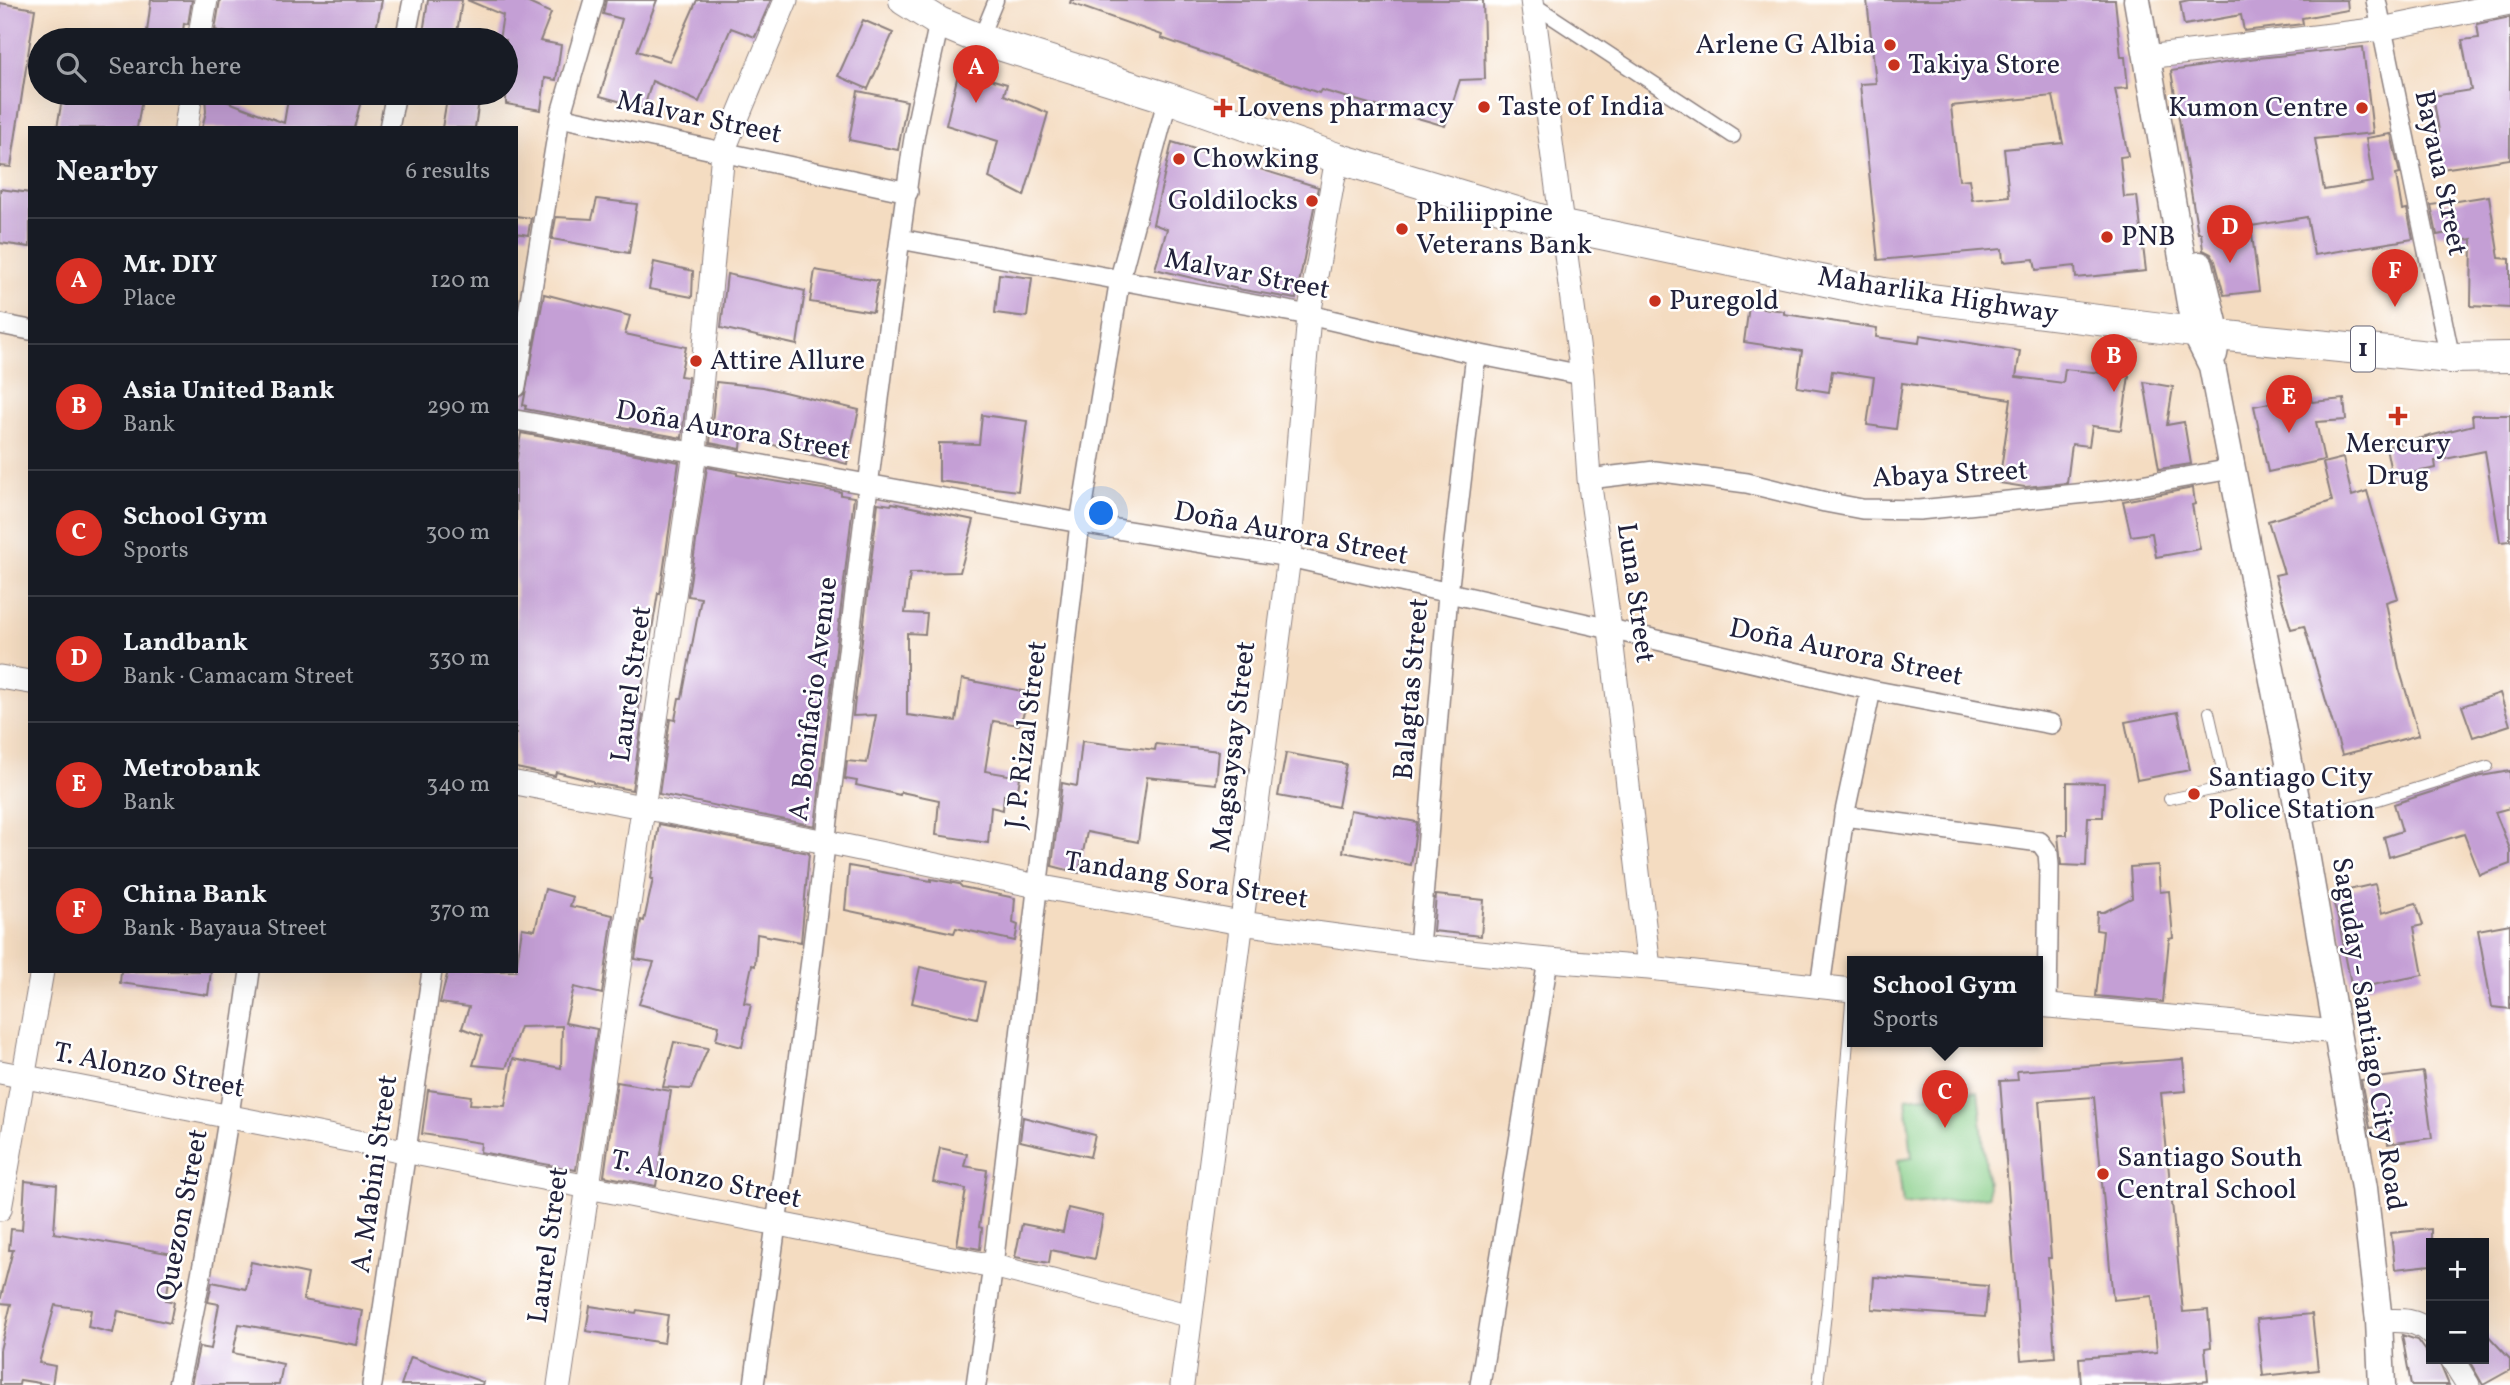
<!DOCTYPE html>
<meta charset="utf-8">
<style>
body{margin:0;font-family:Vollkorn,serif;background:#242831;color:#f1f3f6}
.controls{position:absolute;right:21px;bottom:21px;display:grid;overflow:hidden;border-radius:0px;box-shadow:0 7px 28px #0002}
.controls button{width:63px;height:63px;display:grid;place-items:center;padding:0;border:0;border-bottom:2px solid #363941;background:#171b24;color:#f1f3f6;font:35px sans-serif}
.you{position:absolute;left:1102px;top:514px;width:24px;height:24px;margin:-18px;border:5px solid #fff;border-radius:50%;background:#1a73e8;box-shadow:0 0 0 10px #1a73e833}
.badge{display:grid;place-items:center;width:46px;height:46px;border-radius:50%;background:#d93025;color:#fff;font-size:23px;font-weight:700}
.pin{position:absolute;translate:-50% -58px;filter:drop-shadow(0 2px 4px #0008)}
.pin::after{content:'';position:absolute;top:37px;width:24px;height:21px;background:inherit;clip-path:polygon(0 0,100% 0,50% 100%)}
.popup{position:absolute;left:1847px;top:956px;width:196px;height:91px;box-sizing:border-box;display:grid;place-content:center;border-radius:0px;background:#171b24;filter:drop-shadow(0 2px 5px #0005);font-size:23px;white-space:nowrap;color:#9ea1a6}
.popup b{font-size:26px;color:#f1f3f6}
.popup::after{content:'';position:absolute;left:50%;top:100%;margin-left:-14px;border:14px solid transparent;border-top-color:#171b24}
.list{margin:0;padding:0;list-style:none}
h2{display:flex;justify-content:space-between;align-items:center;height:91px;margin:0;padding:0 28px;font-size:30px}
h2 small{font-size:23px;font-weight:400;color:#9ea1a6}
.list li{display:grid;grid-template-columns:46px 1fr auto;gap:21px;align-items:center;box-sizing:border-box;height:126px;padding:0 28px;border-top:2px solid #363941}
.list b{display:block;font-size:26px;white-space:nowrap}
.list p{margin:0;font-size:23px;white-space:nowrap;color:#9ea1a6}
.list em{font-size:23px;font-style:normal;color:#9ea1a6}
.icon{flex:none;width:38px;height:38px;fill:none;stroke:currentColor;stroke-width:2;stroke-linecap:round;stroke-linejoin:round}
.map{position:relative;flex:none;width:2510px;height:1385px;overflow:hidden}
.search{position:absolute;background:#171b24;box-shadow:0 7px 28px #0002;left:28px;top:28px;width:490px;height:77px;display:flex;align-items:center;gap:18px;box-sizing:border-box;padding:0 24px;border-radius:38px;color:#9ea1a6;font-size:26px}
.panel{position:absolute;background:#171b24;box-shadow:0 7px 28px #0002;left:28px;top:126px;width:490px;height:847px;border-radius:0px}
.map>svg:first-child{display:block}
.green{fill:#89cf8a;stroke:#567862;stroke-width:2}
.building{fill:#c49fd5;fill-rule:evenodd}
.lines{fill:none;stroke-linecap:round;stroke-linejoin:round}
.service-casing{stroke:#8b7f7e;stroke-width:12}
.pedestrian-casing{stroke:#8b7f7e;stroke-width:17}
.minor-casing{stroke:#8b7f7e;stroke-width:22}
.tertiary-casing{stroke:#8b7f7e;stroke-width:25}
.secondary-casing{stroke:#8b7f7e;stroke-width:29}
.primary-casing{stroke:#8b7f7e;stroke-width:32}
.service{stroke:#fff;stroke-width:10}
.pedestrian{stroke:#fff;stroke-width:14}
.minor{stroke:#fff;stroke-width:19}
.tertiary{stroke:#fff;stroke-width:23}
.secondary{stroke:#fff;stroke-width:26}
.primary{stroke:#fff;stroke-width:30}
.poi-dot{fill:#c8321e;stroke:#fff;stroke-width:2.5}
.labels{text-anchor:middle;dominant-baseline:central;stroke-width:5;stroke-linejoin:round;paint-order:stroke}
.shield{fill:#fff;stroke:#646476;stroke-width:2}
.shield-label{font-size:26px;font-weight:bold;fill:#22223b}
.poi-label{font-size:28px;fill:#22223b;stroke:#fff;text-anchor:start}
.street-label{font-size:28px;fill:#22223b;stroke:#fff}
</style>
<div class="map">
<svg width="2510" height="1385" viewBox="0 0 2510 1385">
<rect width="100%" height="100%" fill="#fff"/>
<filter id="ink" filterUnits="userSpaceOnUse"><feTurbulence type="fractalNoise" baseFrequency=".0143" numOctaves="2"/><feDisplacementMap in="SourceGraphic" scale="14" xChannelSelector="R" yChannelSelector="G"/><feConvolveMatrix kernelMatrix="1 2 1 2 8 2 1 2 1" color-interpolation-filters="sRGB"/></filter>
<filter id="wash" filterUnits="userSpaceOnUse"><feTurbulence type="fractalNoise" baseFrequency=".00686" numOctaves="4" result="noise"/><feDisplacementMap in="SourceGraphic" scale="28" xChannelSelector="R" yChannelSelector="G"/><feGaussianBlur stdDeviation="1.57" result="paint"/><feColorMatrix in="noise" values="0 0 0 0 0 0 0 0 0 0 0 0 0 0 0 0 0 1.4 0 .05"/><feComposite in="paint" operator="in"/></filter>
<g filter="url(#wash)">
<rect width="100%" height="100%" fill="#f4dcc1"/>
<path class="green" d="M 1978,1091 L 1989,1196 L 1903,1205 L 1898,1160 L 1912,1158 L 1906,1098 Z"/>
<g id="blocks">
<path class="building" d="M 151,0 L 192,0 L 188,24 L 184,23 L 182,40 L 146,40 Z
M 220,0 L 382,0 L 374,40 L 258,40 L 215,30 Z
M 428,0 L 462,0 L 456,40 L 422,40 Z
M 467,0 L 522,0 L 551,13 L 540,41 L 561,45 L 556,80 L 545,78 L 541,110 L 506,104 L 506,40 L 499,40 L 503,15 Z
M 606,0 L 657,0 L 637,51 L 670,61 L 697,0 L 771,0 L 755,37 L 731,28 L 699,102 L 652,81 L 644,108 L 600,96 L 622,19 L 603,14 Z
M 1071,0 L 1483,0 L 1485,79 L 1460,80 L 1445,126 L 1321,90 L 1319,93 L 1161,38 L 1162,35 L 1070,3 Z
M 1867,0 L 2115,0 L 2121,57 L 2125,57 L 2128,88 L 2115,89 L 2128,156 L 2120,157 L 2124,197 L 2137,196 L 2146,271 L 2076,278 L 2075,266 L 2036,270 L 2034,259 L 2003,262 L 2002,249 L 1878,260 L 1860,84 L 1876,83 ZM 2053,96 L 2063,143 L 2004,149 L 2009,196 L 1972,200 L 1969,179 L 1959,180 L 1951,106 Z
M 2189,0 L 2347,0 L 2348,10 L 2302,18 L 2303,24 L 2244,31 L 2241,15 L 2184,25 L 2180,2 Z
M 0,3 L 35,9 L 11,167 L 0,166 Z
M 2510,17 L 2510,159 L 2441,169 L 2434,131 L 2439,131 L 2433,96 L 2471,90 L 2462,40 L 2479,38 L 2477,24 Z
M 863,20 L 893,33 L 868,89 L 838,76 Z
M 2363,47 L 2373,133 L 2315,139 L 2324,190 L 2373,182 L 2366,138 L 2391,134 L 2400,174 L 2396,175 L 2402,210 L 2407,209 L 2413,239 L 2314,255 L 2307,217 L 2251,226 L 2259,291 L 2224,295 L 2215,261 L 2211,254 L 2203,250 L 2201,233 L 2198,233 L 2171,71 L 2249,59 Z
M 959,70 L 1007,84 L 1004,95 L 1048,113 L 1024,196 L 989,178 L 998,141 L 946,125 Z
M 858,91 L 907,101 L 898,150 L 849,140 Z
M 63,93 L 143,93 L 137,128 L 57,128 Z
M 205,93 L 284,123 L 289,93 L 363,93 L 354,128 L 202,128 L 206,112 Z
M 448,93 L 480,93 L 475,128 L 442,128 Z
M 1172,142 L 1318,187 L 1296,299 L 1238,289 L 1155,269 L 1167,229 L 1153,224 Z
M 0,189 L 30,193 L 30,247 L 0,243 Z
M 2489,196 L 2499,258 L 2510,259 L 2510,308 L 2471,306 L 2472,239 L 2455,242 L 2453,232 L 2437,235 L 2431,205 Z
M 597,199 L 637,204 L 629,253 L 552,239 L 556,217 L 592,219 Z
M 516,216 L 531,218 L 528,235 L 516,233 Z
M 654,262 L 693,271 L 692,297 L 649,289 Z
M 815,270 L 878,281 L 873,312 L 810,302 Z
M 727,274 L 805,291 L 797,345 L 721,328 Z
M 999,274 L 1032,278 L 1027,317 L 995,313 Z
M 544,294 L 630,316 L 625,334 L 686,347 L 680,376 L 688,377 L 682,438 L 525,409 L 526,406 L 523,405 Z
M 1749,306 L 1784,311 L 1784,314 L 1877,328 L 1876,337 L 1919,343 L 1920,335 L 2020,351 L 2016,377 L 2063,383 L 2065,369 L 2129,376 L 2121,430 L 2092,426 L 2089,446 L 2072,444 L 2067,483 L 2025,487 L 1999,483 L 2011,399 L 1902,383 L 1896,429 L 1867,425 L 1874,377 L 1832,371 L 1829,392 L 1797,387 L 1802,351 L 1744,342 Z
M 716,382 L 763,387 L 859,410 L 847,464 L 742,437 L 741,449 L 710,443 Z
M 2144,382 L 2173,387 L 2167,425 L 2184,422 L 2191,464 L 2159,469 Z
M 2310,395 L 2312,402 L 2344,399 L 2346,420 L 2316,422 L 2324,460 L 2268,472 L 2254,406 Z
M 982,415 L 1027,421 L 1018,491 L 939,481 L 939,443 L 979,444 Z
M 2472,415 L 2510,415 L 2510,541 L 2500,542 L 2485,451 L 2435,461 L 2436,468 L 2392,477 L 2386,447 L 2473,425 Z
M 521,433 L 679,462 L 660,594 L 658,593 L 638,714 L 643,715 L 632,790 L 593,783 L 593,781 L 556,772 L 555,776 L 516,768 L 516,463 Z
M 2343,458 L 2352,496 L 2367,491 L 2398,598 L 2386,602 L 2399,668 L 2419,735 L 2342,755 L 2304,626 L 2291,629 L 2275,575 L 2284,573 L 2268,521 L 2332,501 L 2323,463 Z
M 707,467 L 737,473 L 737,475 L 841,492 L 841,495 L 854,497 L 815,826 L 659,794 L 670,719 L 675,720 L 679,698 L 682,698 L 701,598 L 688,596 Z
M 2193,488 L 2195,504 L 2192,505 L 2200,549 L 2156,557 L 2152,533 L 2131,536 L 2123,501 Z
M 878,503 L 891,505 L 892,503 L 974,520 L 960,572 L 910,573 L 905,613 L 927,614 L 925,634 L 907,633 L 907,715 L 956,721 L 962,679 L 1032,693 L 1019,725 L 993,721 L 985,771 L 1020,777 L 1017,797 L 1004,795 L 1003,810 L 991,807 L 988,843 L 936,835 L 939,800 L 901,792 L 900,795 L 856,785 L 857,781 L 845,779 L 847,761 L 867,763 L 876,715 L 853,716 Z
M 2500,693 L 2510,725 L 2473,737 L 2462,706 Z
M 2178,712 L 2190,770 L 2137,780 L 2125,722 Z
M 1082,741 L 1155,750 L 1156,744 L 1219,751 L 1216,784 L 1147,777 L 1138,842 L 1087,832 L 1079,873 L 1052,866 L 1062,783 L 1077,786 Z
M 1286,753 L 1346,764 L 1338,807 L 1278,796 Z
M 2510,771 L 2510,808 L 2495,812 L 2510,849 L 2510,864 L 2480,875 L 2464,834 L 2389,857 L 2384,837 L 2402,831 L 2394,804 L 2481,776 Z
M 2067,782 L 2104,783 L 2103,817 L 2088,817 L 2086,866 L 2061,865 L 2058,835 L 2067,835 Z
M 1350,810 L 1417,822 L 1411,865 L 1343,852 Z
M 659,824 L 809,853 L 801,942 L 757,934 L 755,966 L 752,965 L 744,1003 L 751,1004 L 742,1047 L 716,1040 L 719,1026 L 639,1004 L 654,962 L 635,959 L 641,920 L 644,921 L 653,879 L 651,879 Z
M 2158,865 L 2160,892 L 2169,891 L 2173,938 L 2169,939 L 2163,1002 L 2096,996 L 2103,931 L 2096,930 L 2097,912 L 2104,912 L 2132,898 L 2130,867 Z
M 849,866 L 931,881 L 931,879 L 959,884 L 962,887 L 1015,898 L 1013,923 L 1018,925 L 1015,941 L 956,928 L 954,933 L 845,910 Z
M 2375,884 L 2382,913 L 2416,903 L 2423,925 L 2414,927 L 2423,975 L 2352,989 L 2338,918 L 2331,894 Z
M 545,889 L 573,897 L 570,906 L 613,915 L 602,994 L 574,987 L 565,1023 L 597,1029 L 576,1170 L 480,1152 L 481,1143 L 422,1134 L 428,1090 L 471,1096 L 470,1104 L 505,1106 L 513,1059 L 561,1068 L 562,1026 L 520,1027 L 506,1068 L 473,1065 L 482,1036 L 462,1028 L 469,1007 L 440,1003 L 448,971 L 516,971 L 522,928 L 535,930 Z
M 1436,895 L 1484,900 L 1481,936 L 1433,931 Z
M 2510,924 L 2510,1009 L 2492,1007 L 2478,930 Z
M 920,967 L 985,982 L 977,1018 L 912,1003 Z
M 121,971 L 211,971 L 208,995 L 120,983 Z
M 674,1042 L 708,1048 L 691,1089 L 663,1087 Z
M 2183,1059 L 2186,1091 L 2161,1093 L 2183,1312 L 2208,1310 L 2211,1347 L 2205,1348 L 2208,1381 L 2169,1385 L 2081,1385 L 2079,1358 L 2157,1352 L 2152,1296 L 2113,1300 L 2094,1097 L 2039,1101 L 2051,1258 L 2048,1258 L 2055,1357 L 2021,1360 L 2000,1081 L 2018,1080 L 2017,1071 Z
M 2423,1072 L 2432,1138 L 2388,1144 L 2385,1126 L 2370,1128 L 2361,1080 Z
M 617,1082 L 671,1091 L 656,1186 L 604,1176 Z
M 1023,1117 L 1095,1135 L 1090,1157 L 1020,1141 Z
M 940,1148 L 967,1154 L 964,1166 L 987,1170 L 979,1227 L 982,1228 L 980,1249 L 957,1245 L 966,1189 L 933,1182 Z
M 25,1181 L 57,1185 L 54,1233 L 173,1254 L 166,1300 L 174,1302 L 170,1323 L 118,1311 L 113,1333 L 88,1327 L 91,1310 L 55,1305 L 39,1363 L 55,1366 L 52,1385 L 20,1380 L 19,1385 L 0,1385 L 0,1350 L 11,1304 L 0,1303 L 0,1301 L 13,1250 L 9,1250 L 11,1229 L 22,1230 Z
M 1068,1208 L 1103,1216 L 1095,1259 L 1051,1250 L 1049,1263 L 1015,1257 L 1022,1224 L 1063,1232 Z
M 2431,1229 L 2431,1265 L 2395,1269 L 2391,1233 Z
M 251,1262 L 308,1274 L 303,1300 L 363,1311 L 357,1345 L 239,1324 L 233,1353 L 283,1364 L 279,1385 L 191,1385 L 199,1347 L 211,1349 L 219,1304 L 208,1302 L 212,1282 L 246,1289 Z
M 1874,1277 L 1988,1286 L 1985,1317 L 1872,1309 Z
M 590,1306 L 636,1313 L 637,1310 L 668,1315 L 664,1343 L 586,1331 Z
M 2312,1314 L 2318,1370 L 2263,1376 L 2257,1319 Z
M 2484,1331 L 2510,1359 L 2510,1370 L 2483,1385 L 2468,1359 L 2484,1359 Z
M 2402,1335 L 2417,1340 L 2431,1359 L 2438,1359 L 2449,1385 L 2411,1385 Z
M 411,1357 L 483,1382 L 482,1385 L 401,1385 Z"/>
</g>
</g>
<g filter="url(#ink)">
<use href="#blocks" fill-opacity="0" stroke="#8b7f7e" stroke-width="2"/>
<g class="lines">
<defs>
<path id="service" d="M 2209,712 L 2226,787
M 2169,799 L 2226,787 L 2289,765
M 2300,819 L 2378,800 L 2488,766
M 1818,1385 L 1827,1304 L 1852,990"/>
<path id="pedestrian" d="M 1531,3 L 1733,136
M 980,39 L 996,0"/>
<path id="minor" d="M 2376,0 L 2450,358
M 405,40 L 413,0
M 560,117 L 908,192
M 389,128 L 396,93
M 900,239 L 1309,315 L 1476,354 L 1582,375
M 0,324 L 30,330
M 516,387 L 560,117 L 594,0
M 516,420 L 1080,523 L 1289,557 L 1610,629 L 1871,690 L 2051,724
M 1589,479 L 1655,471 L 1747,483 L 1825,502 L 1862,509 L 1919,510 L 2106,491 L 2232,469
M 1844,816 L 2040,842 L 2048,853 L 2049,865 L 2047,1006
M 1419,947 L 1448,594 L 1476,354
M 1820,987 L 1844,816 L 1871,690
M 178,1385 C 209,1248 231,1110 250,971
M 372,1385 L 432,971
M 754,1385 C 779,1202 805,1020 826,837 C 853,608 880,379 912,151 C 918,108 931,65 939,22
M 976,1385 L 993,1266 L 1080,523 L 1120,278 L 1168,98
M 1480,1385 L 1548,960"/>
<path id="tertiary" d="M 1532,0 L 1582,375 L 1589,479 L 1610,629 L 1649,968
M 199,40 L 206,0
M 2147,57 L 2381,29 L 2510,3
M 186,128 L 191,93
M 0,677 L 30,682
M 516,783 L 826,842 L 1037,886 L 1241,923 L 1419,947 L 1548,960 L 1649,968 L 1852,990
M 2038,1005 L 2337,1032
M 0,1072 L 993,1266 L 1191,1316
M 0,1209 L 42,971
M 2379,1321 C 2398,1320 2417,1318 2431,1334
M 2452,1359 L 2468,1385
M 559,1385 L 695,452 L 723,152 L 786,0
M 1182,1385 L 1289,557 L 1309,315 L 1337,158"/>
<path id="secondary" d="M 2137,0 L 2195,332 L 2212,366 L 2300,819 L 2364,1188 L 2379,1321 L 2382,1385
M 2200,265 L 2217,335 L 2214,354"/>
<path id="primary" d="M 904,0 L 939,22 L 980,39 L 1168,98 L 1337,158 L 1563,226 L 1883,293 L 2217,335 L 2450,358 L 2510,357"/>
</defs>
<use href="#service" class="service-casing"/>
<use href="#pedestrian" class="pedestrian-casing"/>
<use href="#minor" class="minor-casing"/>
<use href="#tertiary" class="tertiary-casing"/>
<use href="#secondary" class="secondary-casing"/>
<use href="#primary" class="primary-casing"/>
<use href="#service" class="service"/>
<use href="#pedestrian" class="pedestrian"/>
<use href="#minor" class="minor"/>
<use href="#tertiary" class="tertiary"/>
<use href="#secondary" class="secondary"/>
<use href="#primary" class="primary"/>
</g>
</g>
<g class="poi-dot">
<circle cx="1890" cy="45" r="7"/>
<circle cx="1894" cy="65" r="7"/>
<circle cx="1484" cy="107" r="7"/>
<path d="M1219.5 97.5h7v7h7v7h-7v7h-7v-7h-7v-7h7z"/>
<circle cx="2362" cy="108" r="7"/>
<circle cx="1179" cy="159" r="7"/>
<circle cx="1312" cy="201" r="7"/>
<circle cx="1402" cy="229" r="7"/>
<circle cx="2107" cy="237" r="7"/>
<circle cx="1655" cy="301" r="7"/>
<circle cx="696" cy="361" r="7"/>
<path d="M2394.5 405.5h7v7h7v7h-7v7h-7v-7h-7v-7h7z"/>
<circle cx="2194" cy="794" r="7"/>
<circle cx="2103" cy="1174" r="7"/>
</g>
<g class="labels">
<rect class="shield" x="2351" y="326.5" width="24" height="45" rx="5"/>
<g class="shield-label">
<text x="2363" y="349">1</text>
</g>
<g class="poi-label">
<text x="1876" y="45" text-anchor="end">Arlene G Albia</text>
<text x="1908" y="65">Takiya Store</text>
<text x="1498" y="107">Taste of India</text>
<text x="1237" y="108">Lovens pharmacy</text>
<text x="2348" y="108" text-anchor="end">Kumon Centre</text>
<text x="1193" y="159">Chowking</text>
<text x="1298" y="201" text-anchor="end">Goldilocks</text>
<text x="1416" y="213">Philiippine<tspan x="1416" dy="32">Veterans Bank</tspan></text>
<text x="2121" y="237">PNB</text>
<text x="1669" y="301">Puregold</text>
<text x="710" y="361">Attire Allure</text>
<text x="2398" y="444" text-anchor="middle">Mercury<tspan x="2398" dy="32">Drug</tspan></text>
<text x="2208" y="778">Santiago City<tspan x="2208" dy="32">Police Station</tspan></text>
<text x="2117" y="1158">Santiago South<tspan x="2117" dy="32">Central School</tspan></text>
</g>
<g class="street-label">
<text transform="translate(699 118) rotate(12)">Malvar Street</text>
<text transform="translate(2440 173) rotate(78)">Bayaua Street</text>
<text transform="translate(1247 275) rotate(11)">Malvar Street</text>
<text transform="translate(1938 296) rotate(9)">Maharlika Highway</text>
<text transform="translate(733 431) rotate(10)">Doña Aurora Street</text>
<text transform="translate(1950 475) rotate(-3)">Abaya Street</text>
<text transform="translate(1291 534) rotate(11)">Doña Aurora Street</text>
<text transform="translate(1635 593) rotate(82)">Luna Street</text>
<text transform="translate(1846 653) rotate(12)">Doña Aurora Street</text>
<text transform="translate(632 684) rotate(-82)">Laurel Street</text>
<text transform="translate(1412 689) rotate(-85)">Balagtas Street</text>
<text transform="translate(814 699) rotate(-83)">A. Bonifacio Avenue</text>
<text transform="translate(1027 735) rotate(-83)">J. P. Rizal Street</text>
<text transform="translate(1234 747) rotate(-83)">Magsaysay Street</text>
<text transform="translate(1186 881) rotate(9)">Tandang Sora Street</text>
<text transform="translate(2368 1034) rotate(81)">Saguday - Santiago City Road</text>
<text transform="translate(149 1071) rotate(11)">T. Alonzo Street</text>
<text transform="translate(375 1174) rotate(-82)">A. Mabini Street</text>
<text transform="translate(706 1180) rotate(12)">T. Alonzo Street</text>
<text transform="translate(183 1215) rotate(-79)">Quezon Street</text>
<text transform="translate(549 1245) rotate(-82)">Laurel Street</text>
</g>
</g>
</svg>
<div class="controls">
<button>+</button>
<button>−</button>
</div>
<div class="you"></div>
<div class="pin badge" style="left:976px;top:103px">A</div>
<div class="pin badge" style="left:2114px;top:392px">B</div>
<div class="pin badge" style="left:1945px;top:1128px">C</div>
<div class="popup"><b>School Gym</b>Sports</div>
<div class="pin badge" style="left:2230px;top:263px">D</div>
<div class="pin badge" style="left:2289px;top:433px">E</div>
<div class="pin badge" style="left:2395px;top:307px">F</div>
<div class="search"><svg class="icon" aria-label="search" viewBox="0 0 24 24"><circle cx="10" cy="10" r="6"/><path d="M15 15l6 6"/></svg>Search here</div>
<section class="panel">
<h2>Nearby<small>6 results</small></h2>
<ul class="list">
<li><span class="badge">A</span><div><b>Mr. DIY</b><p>Place</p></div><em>120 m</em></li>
<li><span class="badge">B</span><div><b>Asia United Bank</b><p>Bank</p></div><em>290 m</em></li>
<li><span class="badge">C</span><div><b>School Gym</b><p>Sports</p></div><em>300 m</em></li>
<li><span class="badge">D</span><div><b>Landbank</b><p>Bank · Camacam Street</p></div><em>330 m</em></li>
<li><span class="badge">E</span><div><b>Metrobank</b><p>Bank</p></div><em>340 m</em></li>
<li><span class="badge">F</span><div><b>China Bank</b><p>Bank · Bayaua Street</p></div><em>370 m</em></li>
</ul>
</section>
</div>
